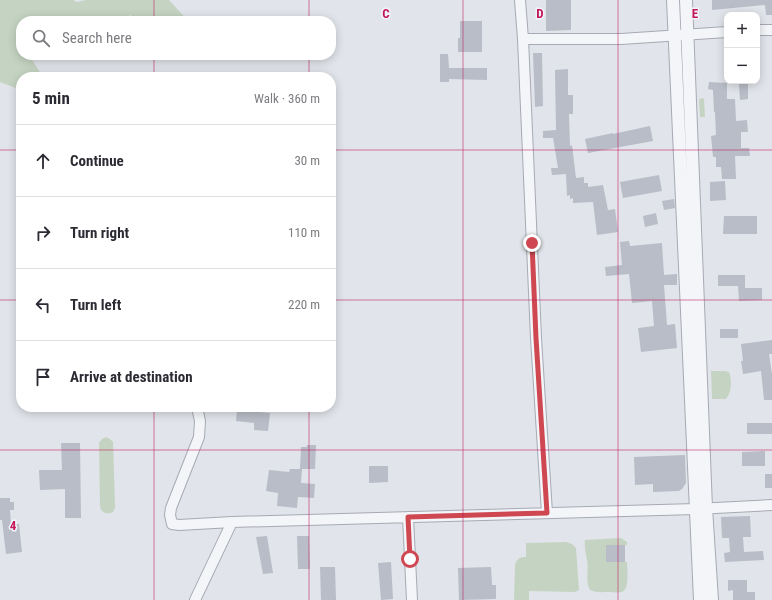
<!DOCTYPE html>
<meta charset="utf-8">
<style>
body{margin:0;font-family:"Roboto Condensed",sans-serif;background:#f7f7f7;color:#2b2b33}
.controls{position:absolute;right:12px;top:12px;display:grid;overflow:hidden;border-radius:8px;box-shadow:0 2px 10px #0003}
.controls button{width:36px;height:36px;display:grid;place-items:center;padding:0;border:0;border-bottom:1px solid #e1e1e2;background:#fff;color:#2b2b33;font:20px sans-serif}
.stop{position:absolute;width:12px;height:12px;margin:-9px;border:3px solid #ce4751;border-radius:50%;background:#fff}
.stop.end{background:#ce4751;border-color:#fff;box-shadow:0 1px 4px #0008}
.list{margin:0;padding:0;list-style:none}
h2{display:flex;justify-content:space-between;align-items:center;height:52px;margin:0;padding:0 16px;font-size:17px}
h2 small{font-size:13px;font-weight:400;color:#7c7c81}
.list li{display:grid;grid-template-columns:26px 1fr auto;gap:12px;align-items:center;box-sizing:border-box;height:72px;padding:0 16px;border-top:1px solid #e1e1e2}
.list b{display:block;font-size:15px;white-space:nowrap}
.list em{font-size:13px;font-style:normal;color:#7c7c81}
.icon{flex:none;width:22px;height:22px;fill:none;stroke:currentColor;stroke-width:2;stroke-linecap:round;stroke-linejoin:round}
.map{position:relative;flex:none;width:772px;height:600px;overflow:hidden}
.search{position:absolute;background:#fff;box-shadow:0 2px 10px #0003;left:16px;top:16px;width:320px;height:44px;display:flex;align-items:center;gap:10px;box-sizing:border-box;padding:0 14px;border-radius:16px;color:#7c7c81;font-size:15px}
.panel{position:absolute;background:#fff;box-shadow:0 2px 10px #0003;left:16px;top:72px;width:320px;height:340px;border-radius:16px}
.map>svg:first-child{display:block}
.green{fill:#c5d4c2}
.building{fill:#b8bdc7}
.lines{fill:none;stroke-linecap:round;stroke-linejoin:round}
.minor-casing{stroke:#a6aab4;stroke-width:12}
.tertiary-casing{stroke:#a6aab4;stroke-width:14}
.minor{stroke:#f4f5f8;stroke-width:10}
.tertiary{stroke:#f4f5f8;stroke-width:12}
.route{stroke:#ce4751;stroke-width:5}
.grid{fill:none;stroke:#c2185b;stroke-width:1;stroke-opacity:0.55}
.grid-label{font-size:13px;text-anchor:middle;font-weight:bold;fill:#c2185b;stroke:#f1f3f7;stroke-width:3;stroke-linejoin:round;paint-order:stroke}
</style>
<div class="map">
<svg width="772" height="600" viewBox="0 0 772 600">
<rect width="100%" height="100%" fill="#e1e4ea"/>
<path class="green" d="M 0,0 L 73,0 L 77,2 L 86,0 L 169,0 L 188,21 L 144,21 L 130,15 L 122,21 L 21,21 L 21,55 L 29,55 L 43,77 L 21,77 L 21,90 L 0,82 Z
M 703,98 L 704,99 L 705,117 L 700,117 L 699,99 Z
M 711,371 L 725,371 L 729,372 C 732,380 732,392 726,399 L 712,399 Z
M 106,437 L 110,439 L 113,442 L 115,505 L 115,508 L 113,512 C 107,515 101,513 100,506 L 99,443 L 102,439 Z
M 621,538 L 627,542 L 627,545 L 606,545 L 606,562 L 627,562 C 627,569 630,589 622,592 C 618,593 613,592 609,592 C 602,592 596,593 590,590 C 585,581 589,570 587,560 C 586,553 584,547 585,540 Z
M 566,542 L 572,544 L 576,548 L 579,590 L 575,592 L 529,591 L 529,600 L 548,600 L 514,600 L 515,564 C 518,558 520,557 526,557 L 526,543 Z"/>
<path class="building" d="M 546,0 L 571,0 L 571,30 L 546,31 Z
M 712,0 L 772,0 L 772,15 L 766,15 L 765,5 L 712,10 Z
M 460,21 L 482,21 L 482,52 L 458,52 L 458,38 L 460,38 Z
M 533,53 L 542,53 L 543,106 L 535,107 Z
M 440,54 L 448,54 L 449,68 L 487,68 L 487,80 L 449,79 L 449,82 L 440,82 Z
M 568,69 L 568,95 L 573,95 L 573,114 L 569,114 L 570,146 L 572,145 L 576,178 L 584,177 L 584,183 L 588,183 L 588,187 L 603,185 L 608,210 L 615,209 L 618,232 L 597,235 L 593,202 L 573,203 L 573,198 L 570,199 L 570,195 L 567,196 L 566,174 L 552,175 L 551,168 L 558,168 L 553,138 L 543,138 L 543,131 L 556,130 L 555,70 Z
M 709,82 L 727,83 L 727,99 L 735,99 L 736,121 L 747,120 L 748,132 L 741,132 L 741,148 L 749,148 L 750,156 L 735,156 L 736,179 L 722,179 L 721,167 L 716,167 L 716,157 L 713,157 L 711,136 L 716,135 L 715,112 L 714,112 L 713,90 L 708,89 Z
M 739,84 L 748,84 L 748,99 L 740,100 Z
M 650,126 L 653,141 L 588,153 L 585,139 L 613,133 L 613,134 Z
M 659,175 L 662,191 L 623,198 L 620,182 Z
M 725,181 L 726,200 L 710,201 L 710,182 Z
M 674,199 L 675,208 L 664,210 L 662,201 Z
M 656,213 L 658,224 L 645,227 L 643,216 Z
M 724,216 L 757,216 L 757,234 L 723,234 Z
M 629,241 L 630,246 L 662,243 L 664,275 L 677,274 L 677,285 L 664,285 L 667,325 L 675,324 L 677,348 L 641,352 L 638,328 L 654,326 L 652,301 L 632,303 L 629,274 L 606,276 L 605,267 L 622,265 L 620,242 Z
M 718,275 L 745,275 L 745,288 L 762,288 L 762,300 L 739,301 L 738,286 L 718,286 Z
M 720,329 L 738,329 L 738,338 L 720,338 Z
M 772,340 L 772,354 L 769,354 L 772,374 L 772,400 L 764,400 L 761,371 L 743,374 L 741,361 L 743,361 L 741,344 Z
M 237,410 L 270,413 L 268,431 L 254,430 L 254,423 L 236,421 Z
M 747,423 L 772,423 L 772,434 L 747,434 Z
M 61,443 L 80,443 L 81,518 L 65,518 L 65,489 L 40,490 L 39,470 L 62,470 Z
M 307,445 L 316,445 L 315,469 L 300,469 L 301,447 L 307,447 Z
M 765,451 L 765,466 L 742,466 L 742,452 Z
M 685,455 L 686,483 L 682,489 L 679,491 L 653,492 L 653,484 L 635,485 L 634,457 Z
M 369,466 L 388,466 L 388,482 L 369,483 Z
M 290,469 L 302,469 L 301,483 L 315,484 L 314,498 L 298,497 L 297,508 L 277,506 L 278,493 L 266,491 L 269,470 L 289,472 Z
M 765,474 L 772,474 L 772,488 L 765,488 Z
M 0,498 L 10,498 L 10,502 L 14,502 L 14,510 L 10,510 L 11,525 L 19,524 L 22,552 L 6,554 L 2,520 L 0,520 Z
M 750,516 L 751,537 L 743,537 L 744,552 L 763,551 L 764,560 L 725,562 L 724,553 L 730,552 L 729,538 L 722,538 L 721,517 Z
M 267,536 L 273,573 L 263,574 L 256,537 Z
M 297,536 L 309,536 L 310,569 L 298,569 Z
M 606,545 L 625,545 L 625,562 L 606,562 Z
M 391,562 L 393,599 L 381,600 L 378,563 Z
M 320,567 L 335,567 L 336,600 L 321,600 Z
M 491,567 L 492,585 L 496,585 L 496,599 L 459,600 L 458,568 Z
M 728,580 L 747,580 L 747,592 L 755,592 L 755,600 L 733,600 L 733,590 L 728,591 Z"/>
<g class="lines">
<defs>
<path id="minor" d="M 520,0 L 523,39 L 536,338 L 547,513
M 757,30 L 772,30
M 523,39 L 621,39 L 727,32
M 197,407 L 200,421 L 199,437 L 171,508 L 170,515 L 172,524 L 179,525 L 232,522 L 696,509 L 772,505
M 408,517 L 412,600
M 195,600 L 232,522"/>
<path id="tertiary" d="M 673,0 L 700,600
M 686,0 L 706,508 L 712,600"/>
</defs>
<use href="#minor" class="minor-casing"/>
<use href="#tertiary" class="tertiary-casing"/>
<use href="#minor" class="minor"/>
<use href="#tertiary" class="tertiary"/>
</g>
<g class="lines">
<path class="route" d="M 410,559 L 408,517 L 547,513 L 536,338 L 532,243"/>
</g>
<path class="grid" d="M 154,0 L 154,21M 309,0 L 309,21M 463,0 L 463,600M 618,0 L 618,600M 154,55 L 154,77M 309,55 L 309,77M 0,150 L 21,150M 331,150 L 772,150M 0,300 L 21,300M 331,300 L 772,300M 154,407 L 154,600M 309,407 L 309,600M 0,450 L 772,450"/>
<g class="grid-label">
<text x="386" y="18">C</text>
<text x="540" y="18">D</text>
<text x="695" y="18">E</text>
<text x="13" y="530">4</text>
</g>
</svg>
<div class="controls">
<button>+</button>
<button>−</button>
</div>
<div class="stop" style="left:410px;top:559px"></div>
<div class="stop end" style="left:532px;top:243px"></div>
<div class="search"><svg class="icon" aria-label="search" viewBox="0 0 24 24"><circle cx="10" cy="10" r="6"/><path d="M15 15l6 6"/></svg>Search here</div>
<section class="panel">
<h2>5 min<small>Walk · 360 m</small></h2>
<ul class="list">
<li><svg class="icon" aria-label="ahead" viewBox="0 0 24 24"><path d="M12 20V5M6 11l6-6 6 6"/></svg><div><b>Continue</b></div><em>30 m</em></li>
<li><svg class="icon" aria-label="right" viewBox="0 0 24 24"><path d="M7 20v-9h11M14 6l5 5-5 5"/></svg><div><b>Turn right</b></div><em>110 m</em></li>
<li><svg class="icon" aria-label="left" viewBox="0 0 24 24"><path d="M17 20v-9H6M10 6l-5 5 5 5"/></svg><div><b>Turn left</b></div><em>220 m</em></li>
<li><svg class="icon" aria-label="arrive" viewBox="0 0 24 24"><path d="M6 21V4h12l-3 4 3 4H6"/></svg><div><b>Arrive at destination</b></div></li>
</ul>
</section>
</div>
